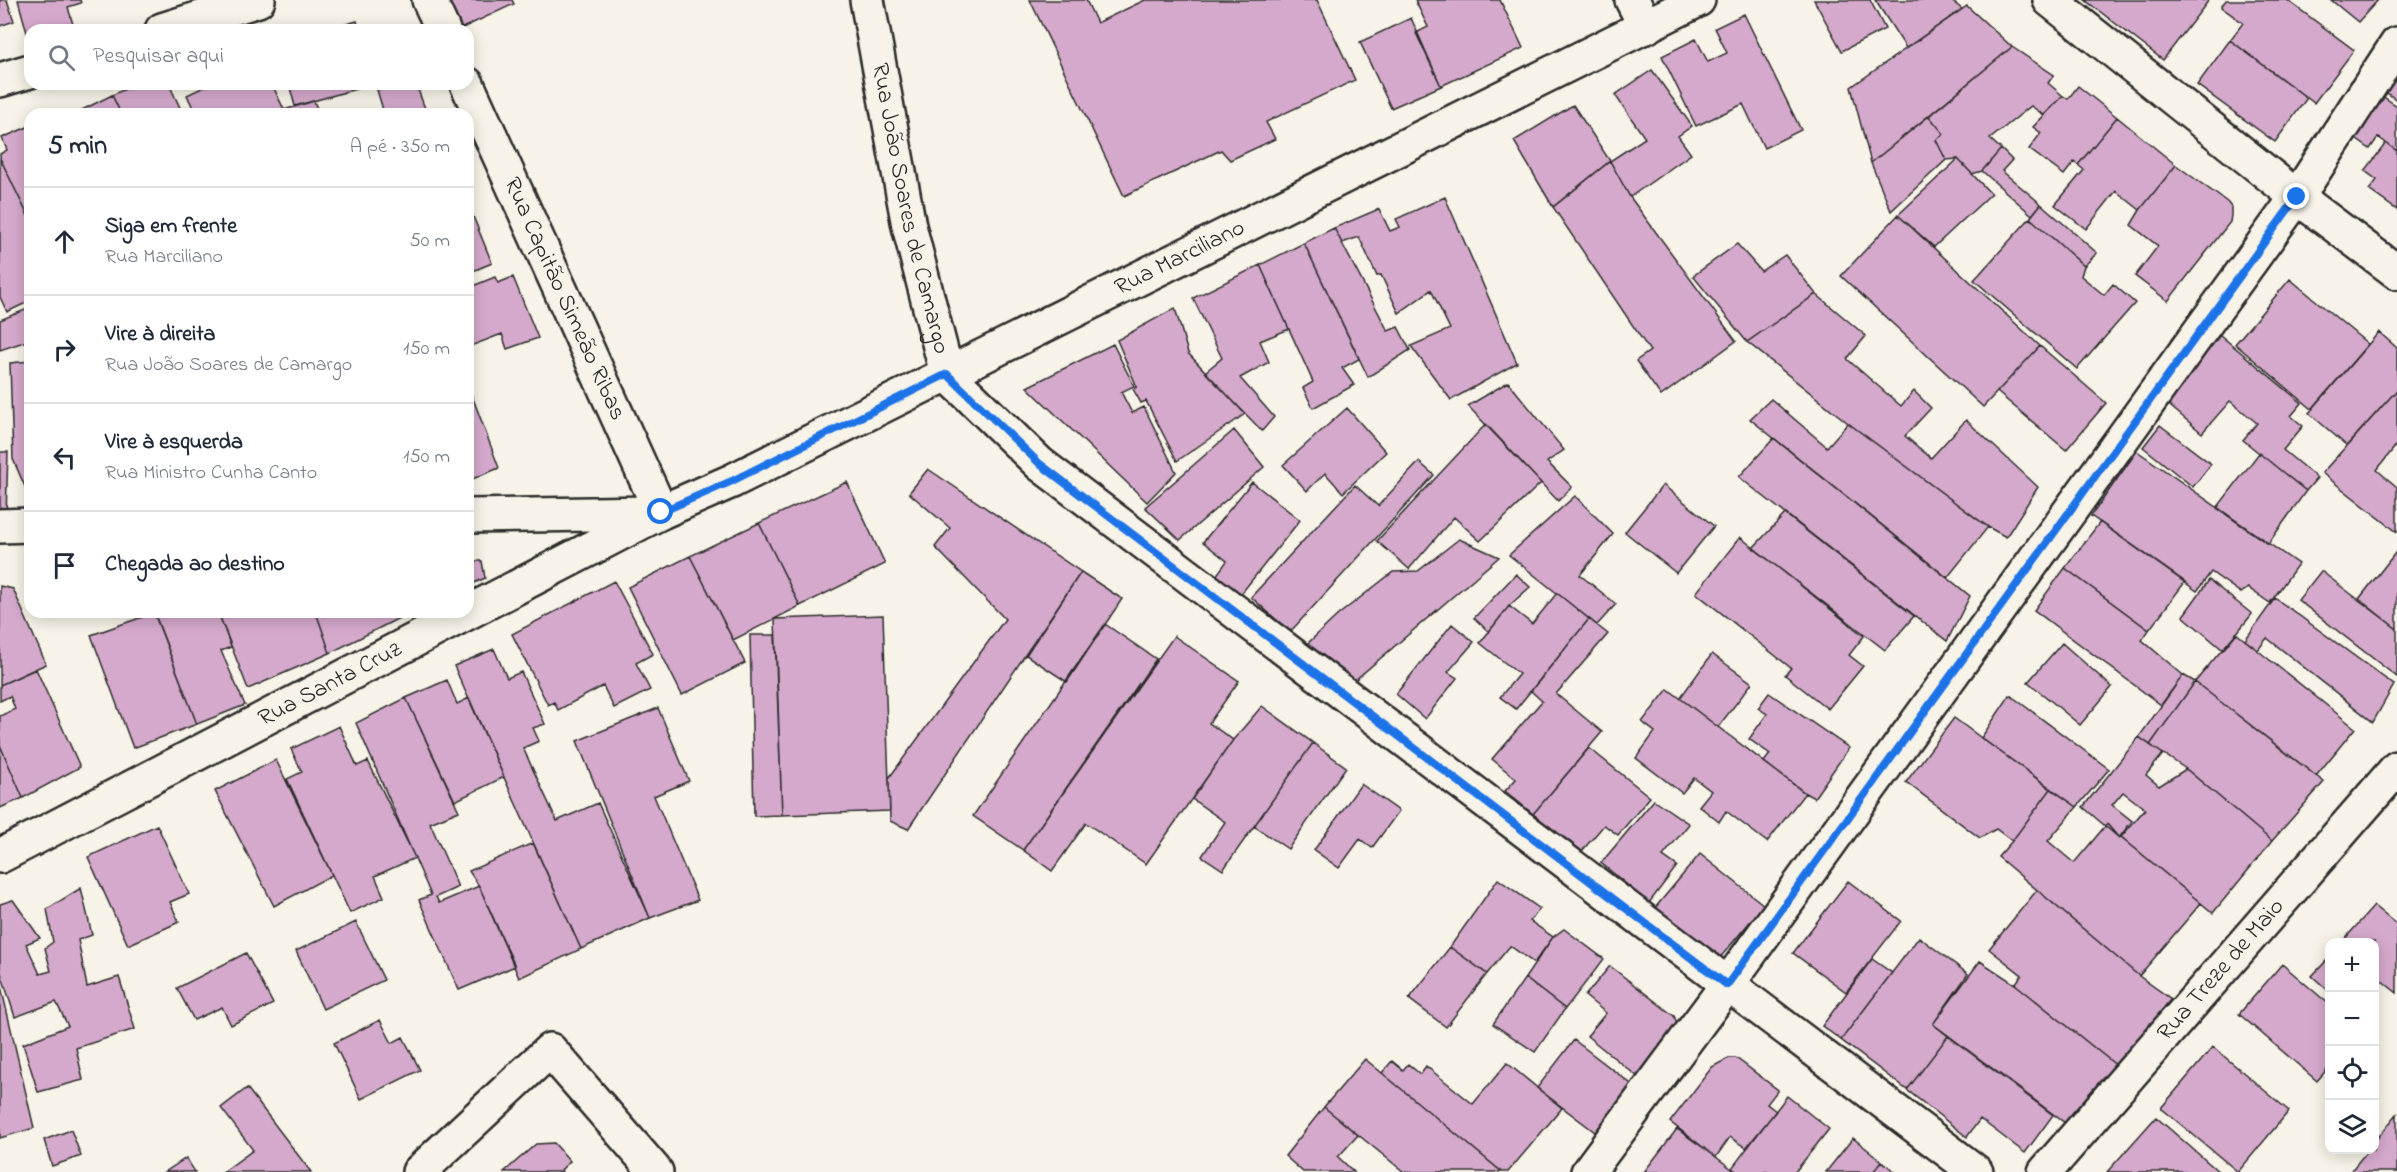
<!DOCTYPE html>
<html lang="pt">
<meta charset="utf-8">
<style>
body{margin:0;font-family:"Indie Flower",sans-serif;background:#f6f6f7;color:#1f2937}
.controls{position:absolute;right:18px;bottom:18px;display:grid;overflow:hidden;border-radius:12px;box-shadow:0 3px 15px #0003}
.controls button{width:54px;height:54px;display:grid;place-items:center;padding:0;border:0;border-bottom:2px solid #e0e1e3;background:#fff;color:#1f2937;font:30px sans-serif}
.stop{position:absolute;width:18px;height:18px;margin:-14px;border:4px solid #1a73e8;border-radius:50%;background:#fff}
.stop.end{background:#1a73e8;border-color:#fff;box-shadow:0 2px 6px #0008}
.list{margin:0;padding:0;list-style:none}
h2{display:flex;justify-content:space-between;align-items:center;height:78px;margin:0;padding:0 24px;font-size:26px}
h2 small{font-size:20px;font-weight:400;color:#747a83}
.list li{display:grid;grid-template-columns:39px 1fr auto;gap:18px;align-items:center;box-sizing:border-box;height:108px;padding:0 24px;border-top:2px solid #e0e1e3}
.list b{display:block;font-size:22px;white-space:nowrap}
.list p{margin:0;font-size:20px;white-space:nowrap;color:#747a83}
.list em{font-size:20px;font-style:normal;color:#747a83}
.icon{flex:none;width:33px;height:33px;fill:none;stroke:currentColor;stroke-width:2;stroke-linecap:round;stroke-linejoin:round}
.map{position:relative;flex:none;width:2397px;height:1172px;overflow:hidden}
.search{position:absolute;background:#fff;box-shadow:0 3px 15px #0003;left:24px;top:24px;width:450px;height:66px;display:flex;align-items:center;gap:15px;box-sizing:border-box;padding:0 21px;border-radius:18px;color:#747a83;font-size:22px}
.panel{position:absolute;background:#fff;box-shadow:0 3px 15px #0003;left:24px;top:108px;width:450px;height:510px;border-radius:18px}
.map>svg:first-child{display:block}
.building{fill:#d5a9cc;stroke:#2b2b2b;stroke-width:1.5}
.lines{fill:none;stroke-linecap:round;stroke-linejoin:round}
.minor-casing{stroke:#2b2b2b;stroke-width:38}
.tertiary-casing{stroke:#2b2b2b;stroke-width:38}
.minor{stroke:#f7f3e8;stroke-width:33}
.tertiary{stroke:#f7f3e8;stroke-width:33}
.route{stroke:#1a73e8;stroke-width:8}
.labels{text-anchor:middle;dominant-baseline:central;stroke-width:5;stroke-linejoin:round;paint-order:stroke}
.street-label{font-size:24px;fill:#2b2b2b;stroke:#f7f3e8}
</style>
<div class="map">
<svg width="2397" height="1172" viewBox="0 0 2397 1172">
<rect width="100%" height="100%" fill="#f7f3e8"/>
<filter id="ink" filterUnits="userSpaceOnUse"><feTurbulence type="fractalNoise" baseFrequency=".0167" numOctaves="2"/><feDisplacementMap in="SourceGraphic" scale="12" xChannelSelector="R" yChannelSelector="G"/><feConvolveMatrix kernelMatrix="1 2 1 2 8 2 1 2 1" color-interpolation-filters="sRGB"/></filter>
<g filter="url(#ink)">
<path class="building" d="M 0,0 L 7,0 L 14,21 L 0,26 Z
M 18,0 L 80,0 L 81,3 L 68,7 L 74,28 L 66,30 L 30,30 L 29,40 Z
M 439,0 L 512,0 L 514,4 L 458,30 Z
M 1030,0 L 1086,0 L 1097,23 L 1145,0 L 1317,0 L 1355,80 L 1266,122 L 1275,139 L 1230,160 L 1221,150 L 1124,196 Z
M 1415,0 L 1500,0 L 1523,48 L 1441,86 L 1416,33 L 1428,27 Z
M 1814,0 L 1870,0 L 1885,29 L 1842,51 Z
M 1875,0 L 1950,0 L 1962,9 L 1906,48 Z
M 2085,0 L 2209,0 L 2163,60 Z
M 2226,0 L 2287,0 L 2354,50 L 2314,103 L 2230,40 L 2243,23 L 2221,7 Z
M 2331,0 L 2378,0 L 2358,22 Z
M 1967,6 L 2012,47 L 1871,163 L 1851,87 Z
M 1744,14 L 1801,130 L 1764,148 L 1743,104 L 1696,126 L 1662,56 L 1696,39 L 1708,62 L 1727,53 L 1715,28 Z
M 1411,18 L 1441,86 L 1391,108 L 1360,42 Z
M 357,21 L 359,30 L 325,30 Z
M 2230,40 L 2307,98 L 2275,142 L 2197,85 Z
M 2012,47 L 2054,75 L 2048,83 L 2063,96 L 2044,115 L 2031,106 L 1990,139 L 2001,149 L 1982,171 L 1972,174 L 1958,159 L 1946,160 L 1936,140 L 1944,134 L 1929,116 Z
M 1652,70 L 1692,126 L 1678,136 L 1691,154 L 1630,197 L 1610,161 L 1645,138 L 1615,95 Z
M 2397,70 L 2397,100 L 2384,91 Z
M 136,84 L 169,84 L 183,114 L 121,114 L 112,95 Z
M 210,84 L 272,84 L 286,114 L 196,114 L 187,95 Z
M 289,84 L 374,84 L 295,106 Z
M 392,84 L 416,84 L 427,114 L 380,114 L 384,113 L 377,90 Z
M 2078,86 L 2117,117 L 2078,165 L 2074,162 L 2064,175 L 2029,149 L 2041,133 L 2033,127 L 2063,96 L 2068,99 Z
M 2379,94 L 2397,106 L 2397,151 L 2378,137 L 2370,149 L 2350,135 Z
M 112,95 L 121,114 L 74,114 Z
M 314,101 L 319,114 L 286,114 L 284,110 Z
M 1573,105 L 1610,161 L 1553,207 L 1514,141 Z
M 1929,116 L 1944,134 L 1936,140 L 1946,160 L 1891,211 L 1871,163 Z
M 2117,117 L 2176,165 L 2140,210 L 2116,191 L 2086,229 L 2055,205 L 2084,170 L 2078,165 Z
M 30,126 L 30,220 L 0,158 L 0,154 L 7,150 L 2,138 Z
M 2386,143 L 2397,151 L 2397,210 L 2369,190 L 2377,180 L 2365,171 Z
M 2001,149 L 2012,160 L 2002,171 L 2041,204 L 2032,215 L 1982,171 Z
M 0,158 L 30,220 L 30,301 L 7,312 L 0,297 Z
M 1958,159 L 1991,194 L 1934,247 L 1898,215 Z
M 1610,161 L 1630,197 L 1736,341 L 1661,396 L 1636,361 L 1650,351 L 1553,207 Z
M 2176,165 L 2227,202 L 2231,207 L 2231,215 L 2230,222 L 2168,301 L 2135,276 L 2158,246 L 2131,225 L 2140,210 Z
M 1445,197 L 1517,363 L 1451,400 L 1411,346 L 1450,329 L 1431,290 L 1399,313 L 1381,275 L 1377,276 L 1359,237 L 1342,243 L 1334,228 L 1379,209 L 1390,231 L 1400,227 L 1396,219 Z
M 468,204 L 492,263 L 468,273 Z
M 2041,204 L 2097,253 L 2084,266 L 2030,218 Z
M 1898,215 L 2040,346 L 1983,407 L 1841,276 Z
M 2030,218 L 2084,266 L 2081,276 L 2104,295 L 2113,284 L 2135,303 L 2077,369 L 1974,280 Z
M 1334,228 L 1388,331 L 1398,327 L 1410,350 L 1368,377 L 1304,243 Z
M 1304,243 L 1359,359 L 1342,368 L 1354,385 L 1313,408 L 1303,388 L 1313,382 L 1260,265 Z
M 1737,244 L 1761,271 L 1785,255 L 1816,294 L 1747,342 L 1693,276 Z
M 1260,265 L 1289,329 L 1260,341 L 1269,362 L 1240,378 L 1274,417 L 1262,431 L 1205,372 L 1222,358 L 1193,298 Z
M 495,277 L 498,283 L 513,277 L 538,338 L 507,349 L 502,334 L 468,347 L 468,288 Z
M 2290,279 L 2368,344 L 2312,409 L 2235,344 Z
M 1816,294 L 1866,336 L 1847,359 L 1901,406 L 1914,391 L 1931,408 L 1905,436 L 1931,458 L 1966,420 L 2038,487 L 2006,537 L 1988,527 L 1848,423 L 1747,342 Z
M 30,308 L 30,340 L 0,350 L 0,320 Z
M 1175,308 L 1188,353 L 1245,414 L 1177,461 L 1146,401 L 1141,403 L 1133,389 L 1137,387 L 1117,340 Z
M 2379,332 L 2397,348 L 2397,390 L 2347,446 L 2309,413 Z
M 2220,335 L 2302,403 L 2291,416 L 2303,426 L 2283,450 L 2317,478 L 2306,491 L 2243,440 L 2257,423 L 2230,401 L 2202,433 L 2165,402 Z
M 1113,344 L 1134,386 L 1121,392 L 1132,413 L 1144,407 L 1176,472 L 1147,502 L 1027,387 Z
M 2040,346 L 2106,403 L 2066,450 L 1997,392 Z
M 30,361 L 30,496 L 29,496 L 13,459 L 10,363 Z
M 1508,382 L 1564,450 L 1547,462 L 1572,487 L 1558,501 L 1468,406 Z
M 468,385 L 499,468 L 470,480 L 468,475 Z
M 2397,390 L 2397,444 L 2377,470 L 2397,487 L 2397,532 L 2322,473 Z
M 1771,399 L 1827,447 L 1848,423 L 1988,527 L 1947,578 L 1750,419 Z
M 1347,408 L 1386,452 L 1343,493 L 1325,473 L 1307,491 L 1283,465 Z
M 1486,424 L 1541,483 L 1480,541 L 1454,517 L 1409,569 L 1377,541 Z
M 2160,425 L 2211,464 L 2193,487 L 2143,447 Z
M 1234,430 L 1264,467 L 1180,540 L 1145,507 Z
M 1774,438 L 1970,596 L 1947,641 L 1739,477 Z
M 2137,451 L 2298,564 L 2270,603 L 2248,588 L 2241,593 L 2211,572 L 2197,591 L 2091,516 Z
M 0,452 L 8,452 L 6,516 L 0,516 Z
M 2259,453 L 2306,491 L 2268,544 L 2217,508 Z
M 1419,462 L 1434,475 L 1290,632 L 1251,597 L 1355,485 L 1378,506 Z
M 928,469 L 1081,572 L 908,829 L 890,821 L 889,778 L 1005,619 L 935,547 L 950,528 L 909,493 Z
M 847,482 L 885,564 L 800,606 L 759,523 Z
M 1252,482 L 1300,520 L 1240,595 L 1216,576 L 1227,561 L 1203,542 Z
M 1663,485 L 1714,526 L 1676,573 L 1625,532 Z
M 1575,496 L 1613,534 L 1580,575 L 1616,604 L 1597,625 L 1509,555 Z
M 1785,514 L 1914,616 L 1885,650 L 1753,548 Z
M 2100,522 L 2185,582 L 2149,630 L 2065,568 Z
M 759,523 L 800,606 L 733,640 L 690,556 Z
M 1740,537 L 1864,636 L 1849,655 L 1863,666 L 1828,709 L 1785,675 L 1791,668 L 1696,593 Z
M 1459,539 L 1499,557 L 1355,680 L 1306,645 L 1338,615 L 1393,572 L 1418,571 Z
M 2396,552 L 2397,553 L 2397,629 L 2359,599 Z
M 690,556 L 745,663 L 682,695 L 628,587 Z
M 468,561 L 482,561 L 485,578 L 468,586 Z
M 2065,568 L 2149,630 L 2142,640 L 2183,675 L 2161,705 L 2034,610 Z
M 2321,571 L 2397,629 L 2397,677 L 2298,600 Z
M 1081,572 L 1122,599 L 1067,682 L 1026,655 Z
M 1516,574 L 1530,587 L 1509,606 L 1489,632 L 1474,618 Z
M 2209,580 L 2252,614 L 2223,650 L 2183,616 Z
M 614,581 L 653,654 L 636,663 L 650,690 L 614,708 L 603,686 L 558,710 L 554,702 L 548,705 L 512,634 Z
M 0,586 L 13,589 L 46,664 L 0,685 Z
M 1557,593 L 1589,619 L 1516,709 L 1500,697 L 1519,674 L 1480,643 L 1509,606 L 1532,624 Z
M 2275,598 L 2394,685 L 2373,722 L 2267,638 L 2258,650 L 2245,640 Z
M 154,612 L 218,612 L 231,647 L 221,651 L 245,705 L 197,724 Z
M 218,612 L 316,612 L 330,653 L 248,689 Z
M 316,612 L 411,612 L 330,653 Z
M 154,613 L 197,724 L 133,748 L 91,635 Z
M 883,615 L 890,811 L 782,815 L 775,619 Z
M 1589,619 L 1608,634 L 1556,694 L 1602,732 L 1533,814 L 1505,791 L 1516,779 L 1492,759 L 1542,701 L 1531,691 Z
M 1105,624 L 1156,659 L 1023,850 L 973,816 Z
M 1452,624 L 1474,642 L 1448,672 L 1457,678 L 1425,719 L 1396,694 Z
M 2236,633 L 2355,728 L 2316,776 L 2195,682 Z
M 750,635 L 775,635 L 782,815 L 754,816 Z
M 1174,636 L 1239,681 L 1209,723 L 1233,740 L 1146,864 L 1086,823 L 1052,871 L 1023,850 Z
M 2062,643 L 2112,687 L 2080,725 L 2028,682 Z
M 494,649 L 507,678 L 521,672 L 545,724 L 533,728 L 539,741 L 523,748 L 557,821 L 598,803 L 650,918 L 581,949 L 454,666 Z
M 1712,654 L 1752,683 L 1718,727 L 1680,698 Z
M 36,669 L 80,767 L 23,798 L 0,745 L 0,716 L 15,709 L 10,696 L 0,701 L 0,685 Z
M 2183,675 L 2195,682 L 2150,745 L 2139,737 Z
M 447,680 L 457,704 L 469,698 L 504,777 L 455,801 L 406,698 Z
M 2195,682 L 2324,782 L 2272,841 L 2186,769 L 2150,745 Z
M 1668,689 L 1805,793 L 1767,842 L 1726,811 L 1719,822 L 1699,806 L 1711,791 L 1694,778 L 1682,793 L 1636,758 L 1655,732 L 1642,722 Z
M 1769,693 L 1849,748 L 1814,798 L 1805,793 L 1764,762 L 1770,754 L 1749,739 L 1767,714 L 1758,708 Z
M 2010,695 L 2109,769 L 2077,807 L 1981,738 Z
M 406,698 L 459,811 L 430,823 L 458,887 L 436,897 L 439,903 L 479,886 L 515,966 L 459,990 L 419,900 L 431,895 L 356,723 Z
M 1262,706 L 1313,743 L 1223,870 L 1202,856 L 1225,822 L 1192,799 L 1233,740 Z
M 658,708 L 689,781 L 654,796 L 698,900 L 650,918 L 577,741 Z
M 1954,718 L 2051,789 L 2012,841 L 1996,829 L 1980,838 L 1906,782 Z
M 339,726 L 357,766 L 368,761 L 415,858 L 375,876 L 384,897 L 350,913 L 287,779 L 302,772 L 291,749 Z
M 2139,737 L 2163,754 L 2146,775 L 2159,786 L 2186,769 L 2272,841 L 2213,913 L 2121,837 L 2145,809 L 2123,792 L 2112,805 L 2132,821 L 2119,838 L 2083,807 Z
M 1313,743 L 1346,767 L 1288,849 L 1254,826 Z
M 0,745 L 23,798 L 0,808 Z
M 1589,748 L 1650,797 L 1618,835 L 1604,825 L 1582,851 L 1533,814 Z
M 276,760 L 332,875 L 274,906 L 215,791 Z
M 1361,784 L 1399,811 L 1372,848 L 1360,839 L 1339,868 L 1314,850 Z
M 2051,789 L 2077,807 L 2048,841 L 2074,863 L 2107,824 L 2119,838 L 2121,837 L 2201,903 L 2139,976 L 1998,857 L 2012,841 Z
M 1654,800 L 1689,824 L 1663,856 L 1677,866 L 1649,903 L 1601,863 Z
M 157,825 L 189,894 L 170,902 L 179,922 L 128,945 L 88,857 Z
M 533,843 L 581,949 L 519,978 L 479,886 L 469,871 Z
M 1700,854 L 1764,905 L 1719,959 L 1655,908 Z
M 1498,879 L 1540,909 L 1530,921 L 1553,937 L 1534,963 L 1510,946 L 1487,974 L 1450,947 Z
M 1848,881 L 1901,921 L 1846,992 L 1793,953 Z
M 81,888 L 92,935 L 78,940 L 87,987 L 119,977 L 135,1029 L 76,1048 L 83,1080 L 38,1092 L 23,1044 L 68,1026 L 56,1002 L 15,1017 L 0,970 L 0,904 L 13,900 L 40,938 L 26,944 L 40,974 L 51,971 L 45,948 L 53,942 L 47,909 Z
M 2037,890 L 2139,976 L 2171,999 L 2117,1066 L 2015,984 L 2022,975 L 1989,949 Z
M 2374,906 L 2397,925 L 2397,993 L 2382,981 L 2374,989 L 2374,942 L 2342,942 Z
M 356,922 L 384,980 L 323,1009 L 296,951 Z
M 1564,929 L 1604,959 L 1565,1009 L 1525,978 L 1553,937 Z
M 1919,937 L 1968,974 L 1933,1024 L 1948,1036 L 1907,1090 L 1841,1040 Z
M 1450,947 L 1487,974 L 1446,1027 L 1409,999 Z
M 246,953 L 273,1004 L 231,1025 L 222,1007 L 194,1020 L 177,988 Z
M 2330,957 L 2330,992 L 2312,976 Z
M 1872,959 L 1892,973 L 1841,1040 L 1822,1026 Z
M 1980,961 L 2015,984 L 2117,1066 L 2069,1126 L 1933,1024 Z
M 2282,964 L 2330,1005 L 2330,1066 L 2317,1081 L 2239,1014 Z
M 1610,966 L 1674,1016 L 1678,1026 L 1638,1077 L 1587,1036 L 1606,1013 L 1585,996 Z
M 1525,978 L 1565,1009 L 1535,1052 L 1493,1024 Z
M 0,982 L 34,1128 L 0,1138 Z
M 380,1020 L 392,1043 L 403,1037 L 420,1070 L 361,1099 L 334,1043 Z
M 1948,1036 L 2053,1115 L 2025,1153 L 1980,1119 L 1967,1137 L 1907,1090 Z
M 1574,1040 L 1635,1087 L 1599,1135 L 1537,1088 Z
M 2213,1047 L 2289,1111 L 2238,1172 L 2161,1108 Z
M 1729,1058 L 1736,1058 L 1778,1090 L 1767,1104 L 1776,1111 L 1746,1148 L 1730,1137 L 1716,1157 L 1670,1122 L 1712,1067 Z
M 1365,1059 L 1382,1073 L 1502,1172 L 1404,1172 L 1324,1107 Z
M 1392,1061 L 1403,1070 L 1408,1064 L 1420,1074 L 1426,1066 L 1473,1104 L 1507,1063 L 1562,1108 L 1508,1172 L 1502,1172 L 1382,1073 Z
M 247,1088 L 311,1172 L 223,1172 L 253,1150 L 221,1108 Z
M 1787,1096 L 1829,1129 L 1795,1172 L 1737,1172 L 1732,1168 Z
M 1324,1107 L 1358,1135 L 1338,1157 L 1354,1172 L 1303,1172 L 1285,1156 Z
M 2397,1114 L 2397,1172 L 2350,1172 L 2368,1150 L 2374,1150 L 2374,1142 Z
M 2156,1117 L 2219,1172 L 2107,1172 Z
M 1677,1129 L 1716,1157 L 1736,1172 L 1644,1172 Z
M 71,1130 L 81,1156 L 52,1166 L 44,1140 Z
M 1853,1138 L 1882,1161 L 1873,1172 L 1826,1172 Z
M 554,1143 L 570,1161 L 561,1170 L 562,1172 L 504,1172 L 536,1144 Z
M 186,1158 L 195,1172 L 165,1172 Z
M 1882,1161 L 1895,1172 L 1873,1172 Z"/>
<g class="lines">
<defs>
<g id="minor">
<path d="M 429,0 L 443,30"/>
<path d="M 1632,0 L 1646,27"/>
<path d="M 162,30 L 258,0"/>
<path d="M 0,80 L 30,71"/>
<path id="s1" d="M 467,84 L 661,512"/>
<path d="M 419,1172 L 550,1050 L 656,1172"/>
<path d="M 1588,1172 L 1727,985 L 2297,197 L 2397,44"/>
</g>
<g id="tertiary">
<path id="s2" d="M 867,0 L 909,226 L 947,374 L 1040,464 L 1976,1172"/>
<path d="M 2050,0 L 2297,197 L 2397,272"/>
<path d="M 468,516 L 652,513"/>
<path d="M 0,526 L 30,525"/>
<path id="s3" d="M 0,856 L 661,512 L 732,481 L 1698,0"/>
<path id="s4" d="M 2045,1172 L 2397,768"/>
</g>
</defs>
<use href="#minor" class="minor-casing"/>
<use href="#tertiary" class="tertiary-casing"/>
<use href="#minor" class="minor"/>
<use href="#tertiary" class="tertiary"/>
</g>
</g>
<g class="lines" filter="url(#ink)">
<path class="route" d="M 661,512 L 732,481 L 947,374 L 1040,464 L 1727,985 L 2297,197"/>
</g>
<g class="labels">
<g class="street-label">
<text stroke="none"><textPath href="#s2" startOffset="213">Rua João Soares de Camargo</textPath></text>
<text stroke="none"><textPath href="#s3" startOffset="1323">Rua Marciliano</textPath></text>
<text stroke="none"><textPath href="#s1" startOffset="236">Rua Capitão Simeão Ribas</textPath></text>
<text stroke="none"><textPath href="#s3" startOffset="372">Rua Santa Cruz</textPath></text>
<text stroke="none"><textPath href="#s4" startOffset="268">Rua Treze de Maio</textPath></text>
</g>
</g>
</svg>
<div class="controls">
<button>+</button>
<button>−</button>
<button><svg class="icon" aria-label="locate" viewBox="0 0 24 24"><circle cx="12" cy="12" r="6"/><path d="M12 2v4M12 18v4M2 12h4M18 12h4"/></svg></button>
<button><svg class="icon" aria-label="layers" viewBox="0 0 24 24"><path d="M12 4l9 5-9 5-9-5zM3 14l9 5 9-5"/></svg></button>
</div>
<div class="stop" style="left:661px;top:512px"></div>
<div class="stop end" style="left:2297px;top:197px"></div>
<div class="search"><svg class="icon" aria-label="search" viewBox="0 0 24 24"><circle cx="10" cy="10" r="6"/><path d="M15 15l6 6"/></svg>Pesquisar aqui</div>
<section class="panel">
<h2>5 min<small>A pé · 350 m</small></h2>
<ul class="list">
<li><svg class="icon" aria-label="ahead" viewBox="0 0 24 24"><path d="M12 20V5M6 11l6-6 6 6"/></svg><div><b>Siga em frente</b><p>Rua Marciliano</p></div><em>50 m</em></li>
<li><svg class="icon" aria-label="right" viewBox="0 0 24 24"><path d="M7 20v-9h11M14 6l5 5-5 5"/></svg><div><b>Vire à direita</b><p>Rua João Soares de Camargo</p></div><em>150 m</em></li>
<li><svg class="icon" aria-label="left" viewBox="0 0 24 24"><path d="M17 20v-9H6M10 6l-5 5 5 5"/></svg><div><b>Vire à esquerda</b><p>Rua Ministro Cunha Canto</p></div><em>150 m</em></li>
<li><svg class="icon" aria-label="arrive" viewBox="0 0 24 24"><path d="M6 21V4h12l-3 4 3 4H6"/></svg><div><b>Chegada ao destino</b></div></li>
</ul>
</section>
</div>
